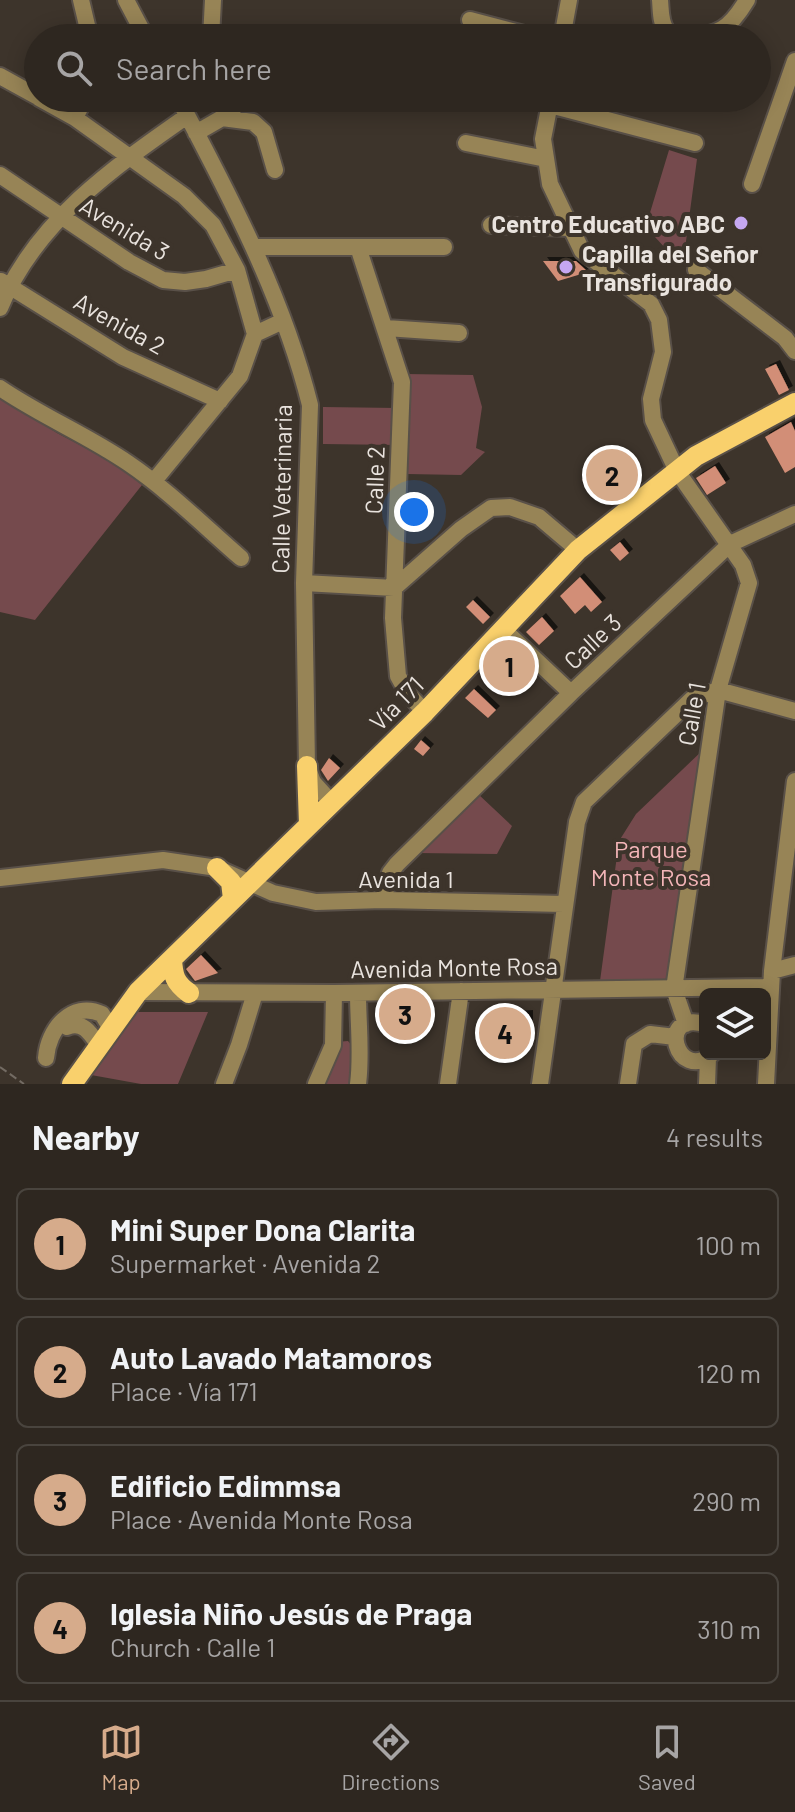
<!DOCTYPE html>
<meta charset="utf-8">
<style>
body{margin:0;font-family:Barlow,sans-serif;background:#3a332d;color:#f1f3f6}
.controls{position:absolute;right:24px;bottom:24px;display:grid;overflow:hidden;border-radius:12px;box-shadow:0 4px 20px #0003}
.controls button{width:72px;height:72px;display:grid;place-items:center;padding:0;border:0;border-bottom:2px solid #49443e;background:#2e2720;color:#f1f3f6;font:40px sans-serif}
.you{position:absolute;left:414px;top:512px;width:28px;height:28px;margin:-20px;border:6px solid #fff;border-radius:50%;background:#1a73e8;box-shadow:0 0 0 12px #1a73e833}
.badge{display:grid;place-items:center;width:52px;height:52px;border-radius:50%;background:#d6ab8b;color:#111;font-size:26px;font-weight:700}
.pin{position:absolute;translate:-50% -50%;border:4px solid #fff;box-shadow:0 2px 8px #0006}
.list{margin:0;padding:0;list-style:none}
h2{display:flex;justify-content:space-between;align-items:center;height:104px;margin:0;padding:0 32px;font-size:34px}
h2 small{font-size:26px;font-weight:400;color:#a7a5a5}
.list li{display:grid;grid-template-columns:52px 1fr auto;gap:24px;align-items:center;box-sizing:border-box;height:112px;margin:0 16px 16px;padding:0 16px;border:2px solid #49443e;border-radius:12px}
.list b{display:block;font-size:30px;white-space:nowrap}
.list p{margin:0;font-size:26px;white-space:nowrap;color:#a7a5a5}
.list em{font-size:26px;font-style:normal;color:#a7a5a5}
.icon{flex:none;width:44px;height:44px;fill:none;stroke:currentColor;stroke-width:2;stroke-linecap:round;stroke-linejoin:round}
.map{position:relative;flex:none;width:795px;height:1084px;overflow:hidden}
.search{position:absolute;background:#2e2720;box-shadow:0 4px 20px #0003;left:24px;right:24px;top:24px;height:88px;display:flex;align-items:center;gap:20px;box-sizing:border-box;padding:0 28px;border-radius:44px;color:#a7a5a5;font-size:30px}
.sheet{height:616px;background:#2e2720}
nav{display:flex;justify-content:space-around;align-items:center;box-sizing:border-box;height:112px;border-top:2px solid #49443e;background:#2e2720;font-size:22px;color:#a7a5a5}
nav a{display:grid;justify-items:center;gap:4px}
nav .on{color:#d6ab8b}
.map>svg:first-child{display:block}
.green{fill:#754a4d}
.building{fill:#d28e77;filter:url(#shadow)}
.lines{fill:none;stroke-linecap:round;stroke-linejoin:round}
.minor-casing{stroke:#595048;stroke-width:20}
.major-casing{stroke:#595048;stroke-width:24}
.path{stroke:#736b63;stroke-width:2;stroke-dasharray:8 4;stroke-linecap:butt}
.minor{stroke:#978456;stroke-width:16}
.major{stroke:#f9d06c;stroke-width:20}
.poi-dot{fill:#c5a7f1;stroke:#3d342b;stroke-width:3}
.labels{text-anchor:middle;dominant-baseline:central;stroke-width:8;stroke-linejoin:round;paint-order:stroke}
.poi-label{font-size:24px;font-weight:bold;fill:#e9e3de;stroke:#3d342b;text-anchor:end}
.street-label{font-size:24px;fill:#e9e3de;stroke:#3d342b}
.park-label{font-size:24px;fill:#f3b5b8;stroke:#3d342b}
</style>
<div class="map">
<svg width="795" height="1084" viewBox="0 0 795 1084">
<defs>
<filter id="shadow"><feDropShadow dx="4" dy="-4" stdDeviation="0" flood-color="#0009"/></filter>
</defs>
<rect width="100%" height="100%" fill="#3d342b"/>
<path class="green" d="M 669,150 L 697,159 L 684,256 L 679,263 L 655,237 L 649,216 Z
M 405,374 L 473,375 L 482,407 L 476,448 L 485,452 L 461,475 L 407,474 L 409,397 Z
M 0,396 L 57,433 L 120,466 L 142,485 L 35,620 L 0,612 Z
M 323,407 L 397,408 L 397,445 L 323,444 Z
M 705,748 L 668,980 L 600,981 L 619,841 L 636,814 Z
M 477,793 L 512,826 L 497,854 L 417,853 Z
M 135,1012 L 208,1012 L 178,1084 L 141,1084 L 91,1075 Z
M 348,1041 L 353,1047 L 349,1084 L 319,1084 L 336,1042 Z"/>
<path class="building" d="M 543,261 L 576,261 L 588,272 L 558,281 Z
M 776,364 L 789,390 L 779,395 L 765,369 Z
M 791,422 L 795,431 L 795,467 L 785,473 L 765,437 Z
M 601,460 L 632,478 L 624,491 L 618,493 L 608,487 L 603,492 L 582,480 L 588,470 L 593,473 Z
M 715,466 L 726,483 L 707,495 L 696,478 Z
M 620,542 L 629,553 L 620,561 L 610,550 Z
M 580,577 L 602,602 L 591,612 L 585,605 L 575,614 L 560,596 Z
M 473,600 L 490,617 L 483,624 L 466,607 Z
M 542,617 L 554,631 L 539,645 L 526,632 Z
M 511,652 L 523,663 L 507,681 L 495,669 Z
M 474,689 L 496,710 L 488,718 L 465,698 Z
M 421,740 L 430,748 L 423,756 L 414,749 Z
M 329,758 L 340,768 L 328,781 L 321,770 Z
M 201,955 L 218,973 L 195,981 L 186,969 Z
M 392,1005 L 415,1007 L 414,1024 L 396,1021 Z
M 529,1014 L 529,1044 L 481,1045 L 480,1018 L 496,1017 L 496,1022 L 515,1022 L 515,1015 Z"/>
<g class="lines">
<defs>
<path id="minor" d="M 81,0 L 90,38
M 126,0 L 146,38
M 660,0 C 661,10 660,23 667,31 C 677,43 710,36 722,29 C 732,23 741,10 747,0
M 470,20 L 539,38
M 211,38 L 213,0
M 562,38 L 569,0
M 0,76 L 38,97
M 39,98 L 75,118 L 184,196 L 213,225 L 237,270 L 255,334
M 178,98 C 230,196 283,297 310,405 L 304,583 L 307,766 L 313,782 L 332,803
M 226,98 L 234,118
M 551,98 L 543,139 L 550,184 L 582,251 L 651,304 L 659,320 L 663,352 L 651,399 L 653,420 L 677,471 L 743,565 L 749,583 L 718,690 L 674,989 L 686,1024
M 550,105 L 695,143
M 75,118 L 85,98
M 196,133 L 222,118 L 253,122 L 264,132 L 275,170
M 466,143 L 546,159
M 0,175 L 129,262 L 163,280 L 185,282 L 206,279 L 237,270
M 752,184 L 795,61
M 491,225 L 570,228
M 254,247 L 444,247
M 358,247 L 402,382 L 393,618 L 398,676 L 408,694 L 425,712
M 696,270 L 785,338 L 795,351
M 1,281 L 123,357 L 220,401
M 0,308 C 35,222 114,167 187,116
M 386,328 L 459,333
M 0,388 C 41,416 87,435 128,463 C 168,490 204,526 241,558
M 154,481 L 240,376 L 255,334 L 283,321
M 304,583 L 394,588 L 461,529 L 491,508 L 510,507 L 539,517 L 578,550
M 503,629 L 571,693
M 0,878 L 163,860 L 217,868 L 273,893 L 316,902 L 383,900 L 564,904
M 383,900 L 390,873 L 397,864 L 571,693 L 730,544 L 795,514
M 772,971 L 795,965
M 138,992 L 334,993 L 771,987
M 358,993 C 358,1023 362,1054 358,1084
M 705,1024 C 655,1010 677,1084 712,1054
M 67,1027 C 83,1020 91,1034 99,1046
M 46,1058 C 48,1030 71,1000 102,1014 L 111,1029
M 224,1084 L 239,1045 L 255,993
M 316,1084 L 333,1045 L 334,993
M 448,1084 L 461,991
M 540,1084 L 577,822 L 584,802 L 692,699 L 718,690 L 795,711
M 628,1084 L 634,1044 L 650,1034 L 675,1037
M 707,1084 L 708,1058
M 766,1084 L 772,971 L 795,781"/>
<path id="major" d="M 307,766 L 309,825
M 217,868 L 231,882 L 233,899
M 172,959 C 173,976 175,983 189,993
M 72,1084 L 138,992 L 425,712 L 578,550 L 696,456 L 795,403"/>
</defs>
<use href="#minor" class="minor-casing"/>
<use href="#major" class="major-casing"/>
<path class="path" d="M 0,1067 L 24,1084"/>
<use href="#minor" class="minor"/>
<use href="#major" class="major"/>
</g>
<g class="poi-dot">
<circle cx="741" cy="223" r="8"/>
<circle cx="566" cy="267" r="8"/>
</g>
<g class="labels">
<g class="poi-label">
<text x="725" y="223">Centro Educativo ABC</text>
<text x="582" y="253" text-anchor="start">Capilla del Señor<tspan x="582" dy="28">Transfigurado</tspan></text>
</g>
<g class="street-label">
<text transform="translate(125 228) rotate(31)">Avenida 3</text>
<text transform="translate(120 323) rotate(29)">Avenida 2</text>
<text transform="translate(374 480) rotate(-88)">Calle 2</text>
<text transform="translate(281 489) rotate(-89)">Calle Veterinaria</text>
<text transform="translate(592 641) rotate(-43)">Calle 3</text>
<text transform="translate(396 703) rotate(-45)">Vía 171</text>
<text transform="translate(691 714) rotate(-80)">Calle 1</text>
<text x="406" y="878">Avenida 1</text>
<text transform="translate(454 967) rotate(-1)">Avenida Monte Rosa</text>
</g>
<g class="park-label">
<text x="651" y="848">Parque<tspan x="651" dy="28">Monte Rosa</tspan></text>
</g>
</g>
</svg>
<div class="controls">
<button><svg class="icon" aria-label="layers" viewBox="0 0 24 24"><path d="M12 4l9 5-9 5-9-5zM3 14l9 5 9-5"/></svg></button>
</div>
<div class="you"></div>
<div class="pin badge" style="left:509px;top:666px">1</div>
<div class="pin badge" style="left:612px;top:475px">2</div>
<div class="pin badge" style="left:405px;top:1014px">3</div>
<div class="pin badge" style="left:505px;top:1033px">4</div>
<div class="search"><svg class="icon" aria-label="search" viewBox="0 0 24 24"><circle cx="10" cy="10" r="6"/><path d="M15 15l6 6"/></svg>Search here</div>
</div>
<section class="sheet">
<h2>Nearby<small>4 results</small></h2>
<ul class="list">
<li><span class="badge">1</span><div><b>Mini Super Dona Clarita</b><p>Supermarket · Avenida 2</p></div><em>100 m</em></li>
<li><span class="badge">2</span><div><b>Auto Lavado Matamoros</b><p>Place · Vía 171</p></div><em>120 m</em></li>
<li><span class="badge">3</span><div><b>Edificio Edimmsa</b><p>Place · Avenida Monte Rosa</p></div><em>290 m</em></li>
<li><span class="badge">4</span><div><b>Iglesia Niño Jesús de Praga</b><p>Church · Calle 1</p></div><em>310 m</em></li>
</ul>
</section>
<nav>
<a class="on"><svg class="icon" aria-label="map" viewBox="0 0 24 24"><path d="M3 6l6-2 6 2 6-2v14l-6 2-6-2-6 2zM9 4v14M15 6v14"/></svg>Map</a>
<a><svg class="icon" aria-label="directions" viewBox="0 0 24 24"><path d="M12 3l9 9-9 9-9-9zM9 14v-3h6M13 9l2 2-2 2"/></svg>Directions</a>
<a><svg class="icon" aria-label="saved" viewBox="0 0 24 24"><path d="M7 4h10v16l-5-4-5 4z"/></svg>Saved</a>
</nav>
